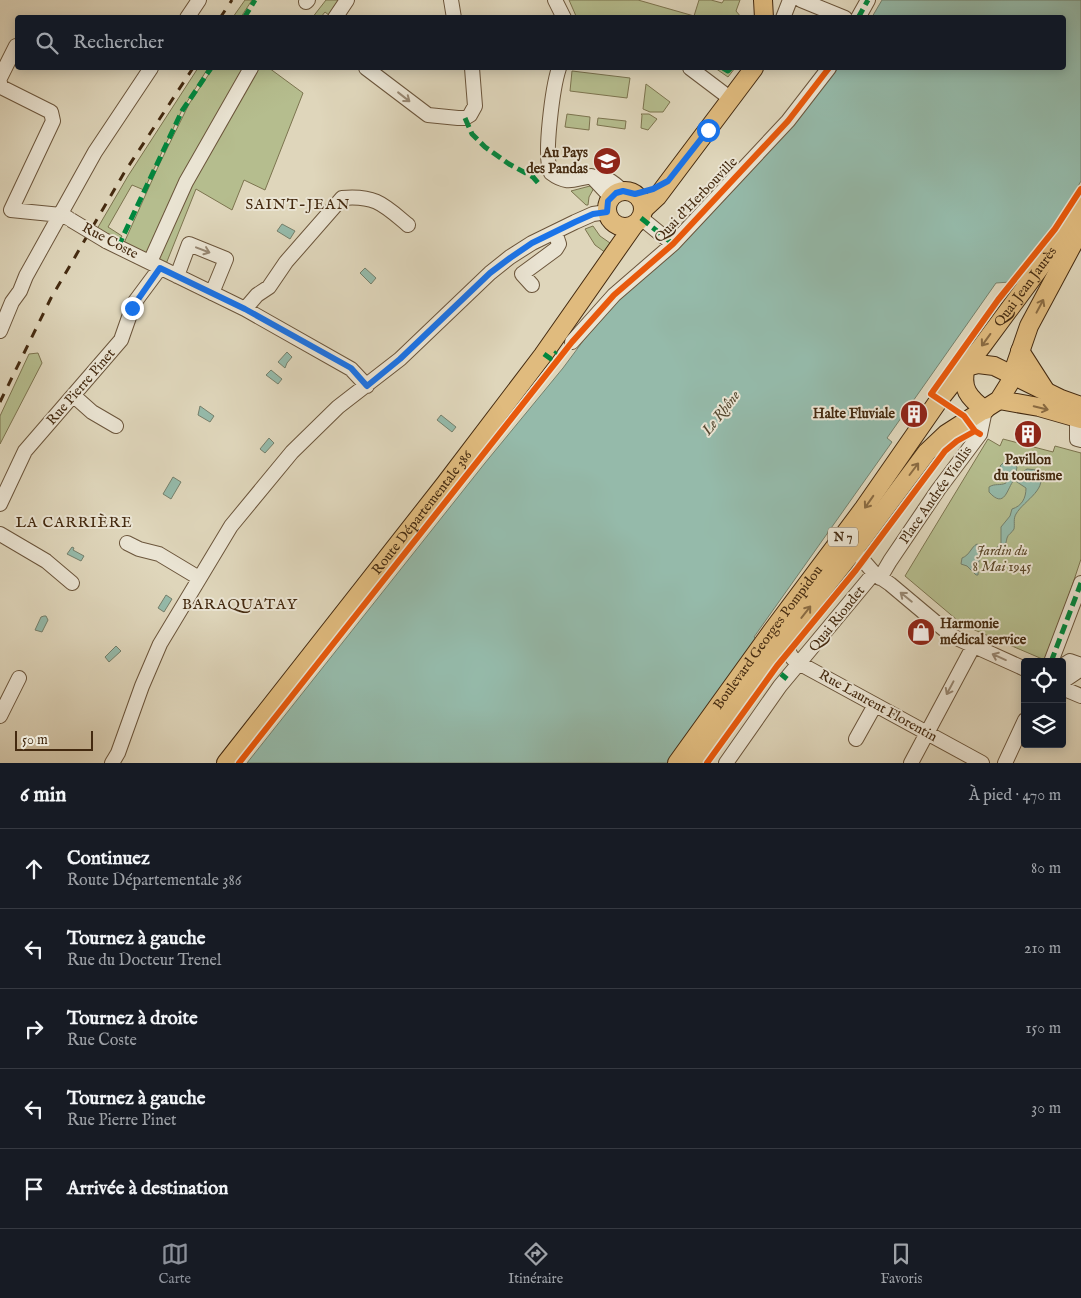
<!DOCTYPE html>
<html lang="fr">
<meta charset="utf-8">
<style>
body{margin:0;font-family:"IM FELL English",serif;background:#242831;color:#f1f3f6}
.controls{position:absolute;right:15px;bottom:15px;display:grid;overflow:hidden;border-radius:5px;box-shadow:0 2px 12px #0003}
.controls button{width:45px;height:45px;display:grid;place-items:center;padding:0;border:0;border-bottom:1px solid #363941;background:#171b24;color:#f1f3f6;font:25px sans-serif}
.scale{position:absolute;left:15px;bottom:12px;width:78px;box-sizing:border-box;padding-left:5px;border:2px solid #442a10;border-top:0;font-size:14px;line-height:18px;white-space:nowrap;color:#442a10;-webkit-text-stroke:4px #eae4d3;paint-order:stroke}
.stop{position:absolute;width:15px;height:15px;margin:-11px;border:4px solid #1a73e8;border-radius:50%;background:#fff}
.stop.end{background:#1a73e8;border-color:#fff;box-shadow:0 1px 5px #0008}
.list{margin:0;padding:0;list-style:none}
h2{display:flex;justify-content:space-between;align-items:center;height:65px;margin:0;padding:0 20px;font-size:21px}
h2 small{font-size:16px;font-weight:400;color:#9ea1a6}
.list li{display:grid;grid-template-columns:32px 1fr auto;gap:15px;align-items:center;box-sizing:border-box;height:80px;padding:0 20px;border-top:1px solid #363941}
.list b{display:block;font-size:19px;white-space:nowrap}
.list p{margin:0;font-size:16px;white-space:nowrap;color:#9ea1a6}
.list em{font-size:16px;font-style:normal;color:#9ea1a6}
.icon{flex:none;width:28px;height:28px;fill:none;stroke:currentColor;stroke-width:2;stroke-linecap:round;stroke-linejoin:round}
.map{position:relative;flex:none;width:1081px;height:763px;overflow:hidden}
.search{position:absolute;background:#171b24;box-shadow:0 2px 12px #0003;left:15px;right:15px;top:15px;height:55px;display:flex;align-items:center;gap:12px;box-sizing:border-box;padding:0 18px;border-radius:5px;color:#9ea1a6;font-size:19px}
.sheet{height:465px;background:#171b24}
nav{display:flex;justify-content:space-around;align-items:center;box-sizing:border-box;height:70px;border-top:1px solid #363941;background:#171b24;font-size:14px;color:#9ea1a6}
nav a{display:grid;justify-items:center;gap:2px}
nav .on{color:#8c9099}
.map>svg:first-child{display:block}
.green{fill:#b5bd8e;stroke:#7c744f}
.water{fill:#95baaa;stroke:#75806c}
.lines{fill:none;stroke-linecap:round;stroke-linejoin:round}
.minor-casing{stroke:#6b553b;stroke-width:16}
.major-casing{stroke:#442a10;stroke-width:20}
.minor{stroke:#eae4d3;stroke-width:14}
.major{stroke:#e0bb7e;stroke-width:18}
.rail{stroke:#442a10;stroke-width:3;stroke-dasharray:9 9;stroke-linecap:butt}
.minor-bridge-casing{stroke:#6b553b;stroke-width:16;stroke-linecap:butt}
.minor-bridge{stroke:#eae4d3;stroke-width:14}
.quiet{stroke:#00873e;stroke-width:5;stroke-dasharray:10 5;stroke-linecap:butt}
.cycleway-casing{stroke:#eae4d3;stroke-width:9}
.cycleway{stroke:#e8590c;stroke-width:6}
.oneway{stroke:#978772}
.oneway2{stroke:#8a6b42}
.route{stroke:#1a73e8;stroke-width:6}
.labels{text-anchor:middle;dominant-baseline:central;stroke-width:4;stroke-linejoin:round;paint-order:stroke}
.shield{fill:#eae4d3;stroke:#76624a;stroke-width:1}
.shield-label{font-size:12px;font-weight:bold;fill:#442a10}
.poi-label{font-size:14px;font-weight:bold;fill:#442a10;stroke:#eae4d3;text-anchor:end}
.street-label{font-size:14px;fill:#442a10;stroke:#eae4d3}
.park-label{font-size:14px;font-style:italic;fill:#5b4729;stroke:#eae4d3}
.neighbourhood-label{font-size:15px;letter-spacing:1px;fill:#442a10;stroke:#eae4d3}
.water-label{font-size:15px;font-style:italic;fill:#54472f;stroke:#eae4d3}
</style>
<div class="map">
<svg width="1081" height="763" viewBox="0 0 1081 763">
<rect width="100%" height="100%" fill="#dfd6bb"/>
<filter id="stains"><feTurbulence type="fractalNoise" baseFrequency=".004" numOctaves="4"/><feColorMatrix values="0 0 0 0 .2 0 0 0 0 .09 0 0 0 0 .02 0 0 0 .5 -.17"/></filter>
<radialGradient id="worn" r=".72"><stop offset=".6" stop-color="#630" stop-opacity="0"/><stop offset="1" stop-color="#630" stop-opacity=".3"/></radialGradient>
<path class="green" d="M 245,0 L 252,0 L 241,17 L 233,17 Z
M 326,0 L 342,0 L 330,16 L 325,12 L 321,17 L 312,18 Z
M 569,0 L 638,0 L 694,16 L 699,0 L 711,0 L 722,3 L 724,0 L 740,0 L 736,11 L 741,17 L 580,17 L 579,16 L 576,16 Z
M 198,68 L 208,68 L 182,110 L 144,190 L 132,185 L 108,227 L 122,236 L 119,241 L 97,229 L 128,176 Z
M 213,68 L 269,68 L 303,93 L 265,190 L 244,180 L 232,210 L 196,189 L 166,264 L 124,243 L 158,167 L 189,104 Z
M 715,68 L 735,68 L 728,77 Z
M 572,71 L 630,78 L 627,98 L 570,91 Z
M 646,84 L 670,102 L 663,112 L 650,112 L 643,109 Z
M 567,114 L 590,117 L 589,130 L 565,127 Z
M 641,114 L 649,114 L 657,119 L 648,130 L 641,128 L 642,115 Z
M 598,118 L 626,121 L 625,129 L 597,125 Z
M 590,186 L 595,186 L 589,197 L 588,205 L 586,205 L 571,191 Z
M 593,226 L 600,236 L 610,243 L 606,253 L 595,245 L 585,229 Z
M 38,353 L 42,363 L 0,444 L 0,416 L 29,354 Z
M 988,439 L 1000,446 L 1003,439 L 1053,452 L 1055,446 L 1081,453 L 1081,559 L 1047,661 L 963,625 L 905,576 Z"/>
<path class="water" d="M 882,0 L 1081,0 L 1081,181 C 1061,218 1036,250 1010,282 L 996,283 L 887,438 L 892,442 L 754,637 L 756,639 L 669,763 L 247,763 L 485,463 L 563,368 L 595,325 L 618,298 L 788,131 L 838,68 L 1064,68 L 1064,18 L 872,17 Z
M 282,224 L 295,231 L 290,239 L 277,231 Z
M 365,268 L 376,278 L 371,284 L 360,273 Z
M 287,352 L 292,357 L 287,363 L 285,368 L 278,362 Z
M 271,370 L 282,379 L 278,384 L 266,375 Z
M 200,406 L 214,416 L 210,422 L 198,415 Z
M 441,415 L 456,427 L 452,432 L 437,420 Z
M 269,438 L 274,443 L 265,453 L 260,449 Z
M 1005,461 L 1012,462 L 1017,467 L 1015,477 L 1021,480 L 1023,479 L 1024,471 L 1027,469 L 1037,470 C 1051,488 1024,500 1016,514 C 1013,519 1015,524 1014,529 C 1012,533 1008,534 1007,538 C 1006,542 1006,545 1003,548 C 1001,550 998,550 995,551 C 977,555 979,558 978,575 L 976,575 L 967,566 L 961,564 L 962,558 C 970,555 971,547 977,544 L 988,550 L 995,549 L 1001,544 L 1001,527 L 1010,516 L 1012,509 C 1022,506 1026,498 1026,488 L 1014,480 C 1007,488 1005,510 989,492 L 989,487 C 995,483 1000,486 1006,483 L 1006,480 L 1001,471 L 1000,466 Z
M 173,477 L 181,482 L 171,499 L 163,494 Z
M 72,547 L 74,548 L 73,550 L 84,556 L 81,561 L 67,554 Z
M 166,595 L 172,599 L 164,612 L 158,608 Z
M 44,616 L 46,616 L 48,620 L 42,632 L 35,630 L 41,617 Z
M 116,646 L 121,651 L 109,662 L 105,657 Z"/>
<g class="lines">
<defs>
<path id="minor" d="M 451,0 L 454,18
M 555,0 L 564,18
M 801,0 L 845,18
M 306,2 L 308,0
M 187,18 L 199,0
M 335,18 L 347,0
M 783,18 L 790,0
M 858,18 L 868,0
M 366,68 L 428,115 L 458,118 L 465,118 L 470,115 L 475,106 L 472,68
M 559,68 C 553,86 543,157 551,173 C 572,189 579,173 600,177 C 609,178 616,185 623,191
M 690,68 L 731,99
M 0,78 L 16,46
M 0,83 L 1,87 L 51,112 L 53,121 L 11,210 L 61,215 L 68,218
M 591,176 L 607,193 L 610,198
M 641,218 L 673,244
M 106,241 L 245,309 L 351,369 L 367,386
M 150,262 L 186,182 L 251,68
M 177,276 L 189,244 L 226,259 L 212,293
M 532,285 L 522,274 L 556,249 L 559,244 L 555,232
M 245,309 L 257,295 L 269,287 L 286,262 L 342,198 C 376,195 384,205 408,225
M 0,331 L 12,302 L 20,291 L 26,276 L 95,152 L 151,68
M 572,342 L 614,295 L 673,244 L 788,121 L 829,68
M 74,396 L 92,412 L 116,426
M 1077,418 L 1077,439 L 1081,440
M 0,504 L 25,451 L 121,340 L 134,303 L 160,268
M 0,534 L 46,561 L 72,583
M 127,543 L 139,549 L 159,554 L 199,578
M 854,550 L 874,573 L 890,584 L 952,636 L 1025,669
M 880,578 L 890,561 L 938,490 L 980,434 L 985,410
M 786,630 C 785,640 787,653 795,661 L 982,763
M 1051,662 L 1081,583
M 1062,666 L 1070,661 L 1081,665
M 1062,682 L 1081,669
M 1062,688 L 1081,696
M 0,716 L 19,678
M 856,739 L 875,705
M 112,763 L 118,753 L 142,686 L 160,644 L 231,526 L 292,452 L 338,407 L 400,359 L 490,273 L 510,257 L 532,243 L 575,222 L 593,214 L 607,212
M 726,763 L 780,686 L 874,573
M 911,763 L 974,645
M 1005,763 L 1025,720"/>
<g id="major">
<path d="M 763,0 L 764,18"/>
<circle cx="625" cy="209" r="18"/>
<path d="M 643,210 L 657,197 L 754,68"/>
<path d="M 1020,351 L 1045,390"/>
<path d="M 966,367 L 978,364 L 994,366 L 1061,399 L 1081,406"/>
<path d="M 966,367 C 960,388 969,398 985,410"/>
<path d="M 999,400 L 1039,407 L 1081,419"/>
<path id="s1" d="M 226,763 L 445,484 L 543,355 L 634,225"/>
<path id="s2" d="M 677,763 L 772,631 L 864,508 L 939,400 L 982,346 L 1050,254 L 1081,205"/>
<path d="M 693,763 L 753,678 L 854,550 L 927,452 L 946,434 L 999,400 L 1009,384 L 1029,326 L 1081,229"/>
</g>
</defs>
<use href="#minor" class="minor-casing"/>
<use href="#major" class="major-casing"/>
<use href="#minor" class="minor"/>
<use href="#major" class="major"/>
<path class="rail" d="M 220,18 L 232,0
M 0,402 L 51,298 L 124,173 L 193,68"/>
<defs>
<path id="minor-bridge" d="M 71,220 L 106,241"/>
</defs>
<use href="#minor-bridge" class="minor-bridge-casing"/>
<use href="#minor-bridge" class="minor-bridge"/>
<path class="quiet" d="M 244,18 L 255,0
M 858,18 L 868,0
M 723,68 L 728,71 L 731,68
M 465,118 L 472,134 L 485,147 L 509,164 L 533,177 L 539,184
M 641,218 L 673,244
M 118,247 L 182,111 L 211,68
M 544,354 L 551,359 L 557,352
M 1051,662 L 1081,583
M 781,674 L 787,679"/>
<defs>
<path id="cycleway" d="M 980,434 L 975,431 L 964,416 L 931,394 L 998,300 L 1055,229 L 1081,189
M 239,763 L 572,342 L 614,295 L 673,244 L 788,121 L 829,68
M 707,763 L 777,666 L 856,570 L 945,451 L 957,441 L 975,431"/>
</defs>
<use href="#cycleway" class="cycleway-casing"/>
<use href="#cycleway" class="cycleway"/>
</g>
<defs><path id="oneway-shaft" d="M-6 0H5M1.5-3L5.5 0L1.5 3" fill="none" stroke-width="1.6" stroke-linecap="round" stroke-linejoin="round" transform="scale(1.25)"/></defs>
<g class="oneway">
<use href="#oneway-shaft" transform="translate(404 97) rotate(38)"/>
<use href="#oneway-shaft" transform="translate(203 250) rotate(21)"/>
<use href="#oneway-shaft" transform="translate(906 597) rotate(-141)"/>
<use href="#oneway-shaft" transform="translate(999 657) rotate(-156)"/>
<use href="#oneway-shaft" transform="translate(950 688) rotate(118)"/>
</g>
<g class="oneway2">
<use href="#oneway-shaft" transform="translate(1040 306) rotate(-62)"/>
<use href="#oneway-shaft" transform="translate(986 340) rotate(126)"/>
<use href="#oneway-shaft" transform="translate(1041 408) rotate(13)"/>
<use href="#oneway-shaft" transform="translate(914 469) rotate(-53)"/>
<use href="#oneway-shaft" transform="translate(869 502) rotate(125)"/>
<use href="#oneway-shaft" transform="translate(806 612) rotate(-52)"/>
</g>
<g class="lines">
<path class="route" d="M 132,308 L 160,268 L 245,309 L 351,368 L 367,386 L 400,359 L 490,273 L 510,258 L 532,243 L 575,222 L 593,214 L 607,212 L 608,201 L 616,193 L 623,191 L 635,194 L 653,189 L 668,181 L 708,130"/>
</g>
<defs>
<symbol id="school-disc" viewBox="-11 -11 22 22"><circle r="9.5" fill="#8f2418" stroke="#eae4d3"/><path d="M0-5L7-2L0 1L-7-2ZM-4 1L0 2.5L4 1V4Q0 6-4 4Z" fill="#fff"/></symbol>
<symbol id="building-disc" viewBox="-11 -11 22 22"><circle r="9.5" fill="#8f2418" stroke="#eae4d3"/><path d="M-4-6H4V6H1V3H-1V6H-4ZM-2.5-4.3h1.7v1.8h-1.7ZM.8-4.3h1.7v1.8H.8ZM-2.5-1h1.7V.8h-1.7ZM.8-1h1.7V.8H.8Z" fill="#fff"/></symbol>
<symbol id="shop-disc" viewBox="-11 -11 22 22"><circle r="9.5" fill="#8f2418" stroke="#eae4d3"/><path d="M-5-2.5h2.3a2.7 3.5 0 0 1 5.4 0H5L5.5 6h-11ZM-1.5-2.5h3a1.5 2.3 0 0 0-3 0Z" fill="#fff"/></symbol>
</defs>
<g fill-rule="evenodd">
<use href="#school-disc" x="591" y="145" width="32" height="32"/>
<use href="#building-disc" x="898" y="398" width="32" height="32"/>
<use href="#building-disc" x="1012" y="418" width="32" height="32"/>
<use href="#shop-disc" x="905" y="616" width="32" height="32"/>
</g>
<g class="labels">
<rect class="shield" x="828" y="527.5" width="30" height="19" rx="4"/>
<g class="shield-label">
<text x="843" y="537">N 7</text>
</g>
<g class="poi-label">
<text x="588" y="153">Au Pays<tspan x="588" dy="16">des Pandas</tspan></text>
<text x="895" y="414">Halte Fluviale</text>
<text x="1028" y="460" text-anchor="middle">Pavillon<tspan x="1028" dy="16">du tourisme</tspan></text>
<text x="940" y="624" text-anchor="start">Harmonie<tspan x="940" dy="16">médical service</tspan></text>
</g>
<g class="street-label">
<text transform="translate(696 200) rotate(-46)">Quai d'Herbouville</text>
<text transform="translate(110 241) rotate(28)">Rue Coste</text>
<text stroke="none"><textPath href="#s2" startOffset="590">Quai Jean Jaurès</textPath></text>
<text transform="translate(81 387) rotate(-49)">Rue Pierre Pinet</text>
<text transform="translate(936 495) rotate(-55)">Place Andrée Viollis</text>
<text stroke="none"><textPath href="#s1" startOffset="318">Route Départementale 386</textPath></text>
<text transform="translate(837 619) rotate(-51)">Quai Riondet</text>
<text stroke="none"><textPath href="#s2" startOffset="155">Boulevard Georges Pompidou</textPath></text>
<text transform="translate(878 706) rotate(29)">Rue Laurent Florentin</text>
</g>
<g class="park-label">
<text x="1002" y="551">Jardin du<tspan x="1002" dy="16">8 Mai 1945</tspan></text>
</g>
<g class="neighbourhood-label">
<text x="298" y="204">SAINT-JEAN</text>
<text x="74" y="522">LA CARRIÈRE</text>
<text x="240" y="604">BARAQUATAY</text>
</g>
<g class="water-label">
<text transform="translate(721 413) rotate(-52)">Le Rhône</text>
</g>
</g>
<rect width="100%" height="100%" filter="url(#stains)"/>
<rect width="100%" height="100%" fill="url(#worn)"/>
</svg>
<div class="controls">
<button><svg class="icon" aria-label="locate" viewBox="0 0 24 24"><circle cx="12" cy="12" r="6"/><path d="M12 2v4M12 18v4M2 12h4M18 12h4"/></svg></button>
<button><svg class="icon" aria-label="layers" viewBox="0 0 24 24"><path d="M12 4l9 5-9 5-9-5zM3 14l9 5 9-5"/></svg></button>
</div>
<div class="scale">50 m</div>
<div class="stop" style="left:708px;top:130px"></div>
<div class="stop end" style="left:132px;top:308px"></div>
<div class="search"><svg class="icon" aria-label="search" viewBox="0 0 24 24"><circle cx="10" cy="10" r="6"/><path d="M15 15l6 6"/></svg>Rechercher</div>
</div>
<section class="sheet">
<h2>6 min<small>À pied · 470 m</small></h2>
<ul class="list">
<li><svg class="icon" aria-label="ahead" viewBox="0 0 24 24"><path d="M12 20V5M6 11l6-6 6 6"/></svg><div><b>Continuez</b><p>Route Départementale 386</p></div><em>80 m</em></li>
<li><svg class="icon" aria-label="left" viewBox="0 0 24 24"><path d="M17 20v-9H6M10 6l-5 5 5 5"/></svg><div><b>Tournez à gauche</b><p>Rue du Docteur Trenel</p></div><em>210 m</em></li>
<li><svg class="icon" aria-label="right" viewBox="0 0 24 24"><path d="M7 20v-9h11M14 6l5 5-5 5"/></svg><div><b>Tournez à droite</b><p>Rue Coste</p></div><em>150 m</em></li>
<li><svg class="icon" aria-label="left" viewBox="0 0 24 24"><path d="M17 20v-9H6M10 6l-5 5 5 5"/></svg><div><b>Tournez à gauche</b><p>Rue Pierre Pinet</p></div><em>30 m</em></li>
<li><svg class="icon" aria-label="arrive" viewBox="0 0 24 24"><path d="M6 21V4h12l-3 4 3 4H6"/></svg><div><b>Arrivée à destination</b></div></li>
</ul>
</section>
<nav>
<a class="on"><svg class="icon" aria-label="map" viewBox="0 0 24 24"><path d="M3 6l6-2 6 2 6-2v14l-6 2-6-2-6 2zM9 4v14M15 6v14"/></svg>Carte</a>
<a><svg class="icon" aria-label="directions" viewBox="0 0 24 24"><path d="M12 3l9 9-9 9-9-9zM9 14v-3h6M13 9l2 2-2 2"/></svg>Itinéraire</a>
<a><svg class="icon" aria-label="saved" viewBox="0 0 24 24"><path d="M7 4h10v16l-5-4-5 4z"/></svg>Favoris</a>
</nav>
